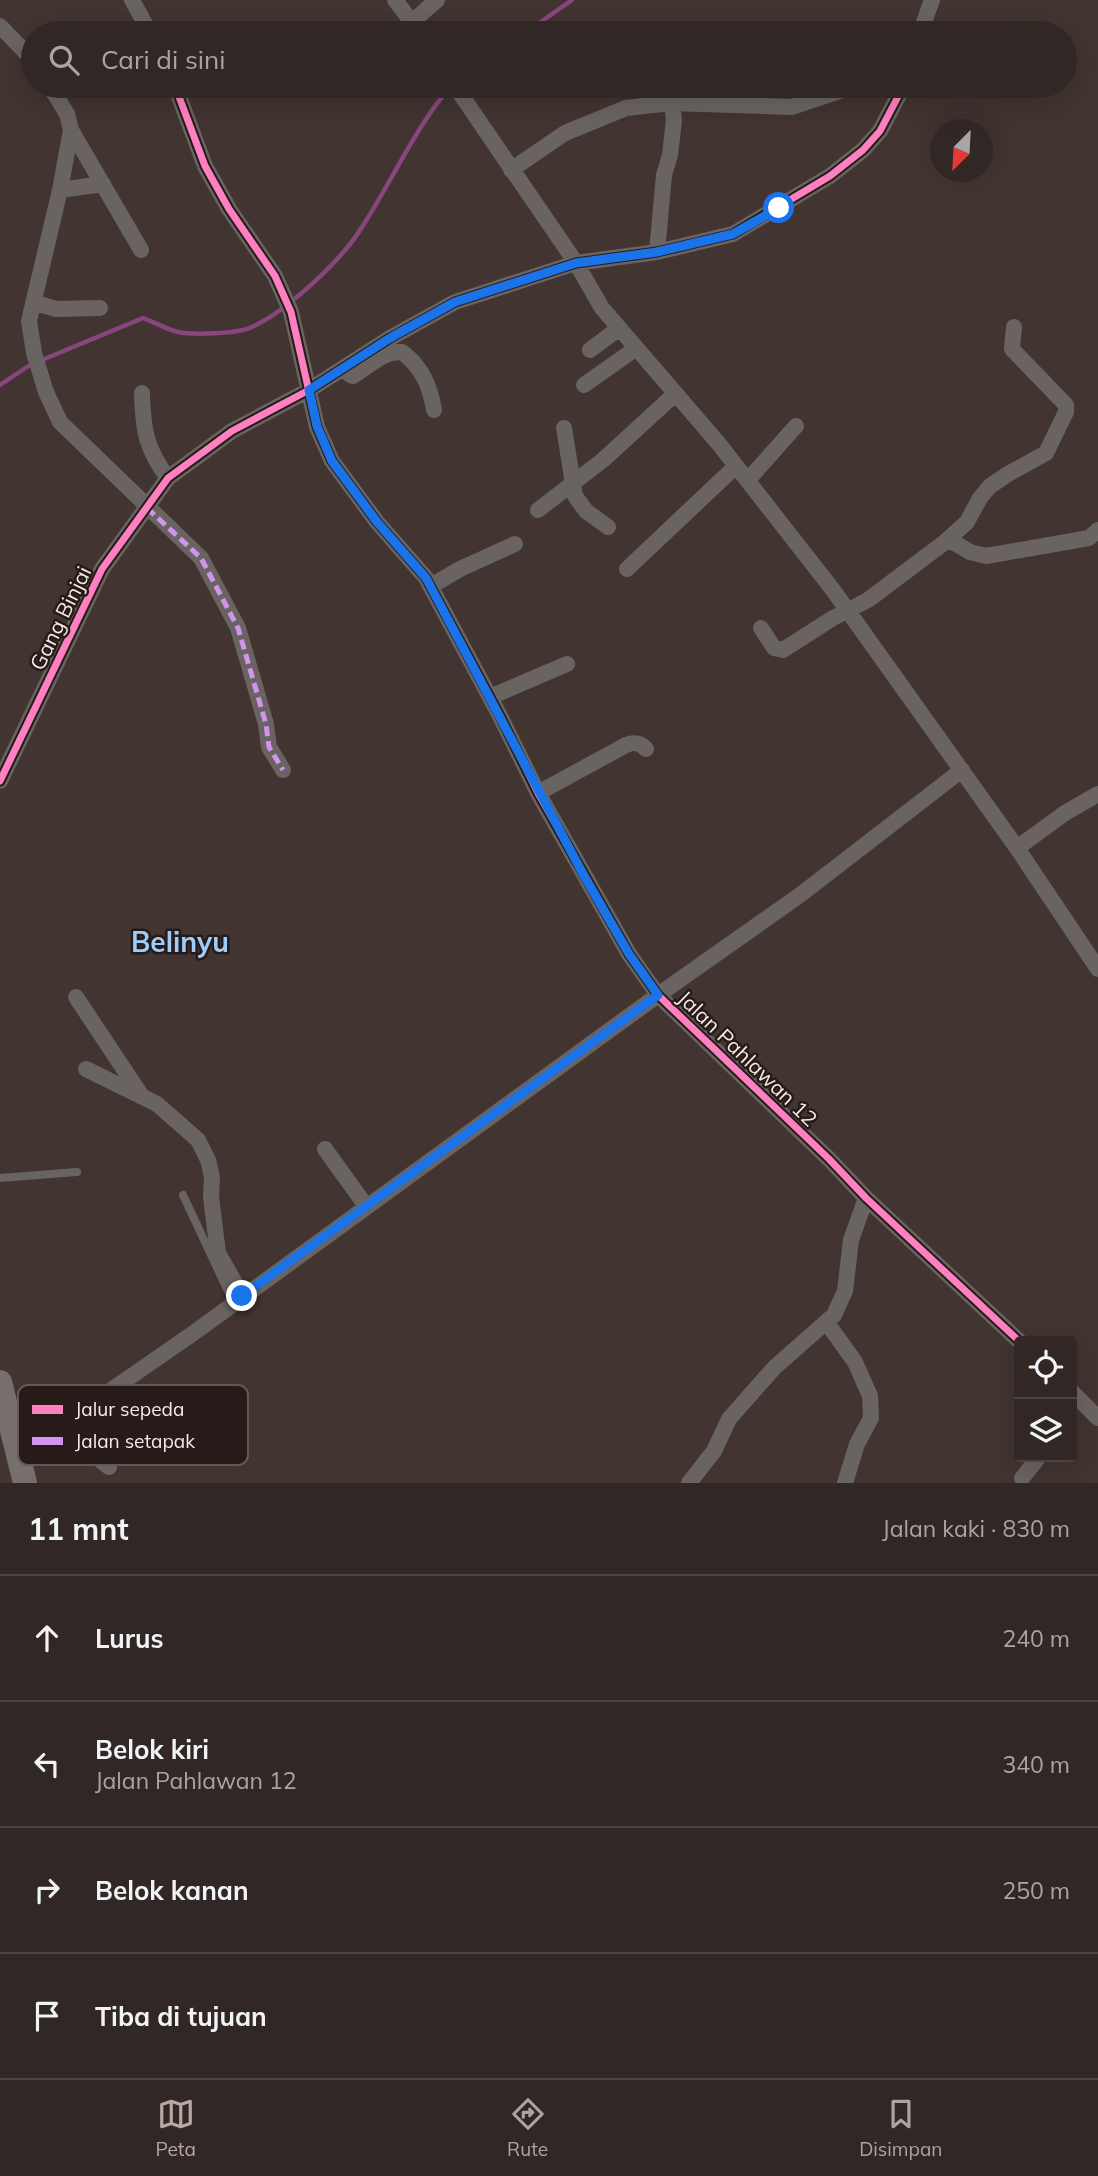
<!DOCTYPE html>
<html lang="id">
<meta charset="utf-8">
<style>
body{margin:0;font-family:Mulish,sans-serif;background:#392f2d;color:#f1f3f6}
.controls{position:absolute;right:21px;bottom:21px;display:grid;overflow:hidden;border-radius:7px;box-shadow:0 7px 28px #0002}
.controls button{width:63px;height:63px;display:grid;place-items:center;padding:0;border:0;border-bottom:2px solid #4c4442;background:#312725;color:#f1f3f6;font:35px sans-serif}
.compass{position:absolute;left:930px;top:119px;width:63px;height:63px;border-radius:50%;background:#312725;box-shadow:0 7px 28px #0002;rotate:204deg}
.stop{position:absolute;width:21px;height:21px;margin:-16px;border:5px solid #1a73e8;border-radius:50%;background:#fff}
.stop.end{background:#1a73e8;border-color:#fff;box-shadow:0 2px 7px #0008}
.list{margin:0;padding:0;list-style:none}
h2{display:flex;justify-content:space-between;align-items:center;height:91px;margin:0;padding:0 28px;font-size:30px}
h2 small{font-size:23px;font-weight:400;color:#a8a5a7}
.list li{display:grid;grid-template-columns:46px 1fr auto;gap:21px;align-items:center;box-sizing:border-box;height:126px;padding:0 28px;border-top:2px solid #4c4442}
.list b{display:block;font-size:26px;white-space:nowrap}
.list p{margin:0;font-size:23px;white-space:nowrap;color:#a8a5a7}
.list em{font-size:23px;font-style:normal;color:#a8a5a7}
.icon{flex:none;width:38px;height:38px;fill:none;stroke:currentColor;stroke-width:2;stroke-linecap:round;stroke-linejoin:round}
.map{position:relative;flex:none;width:1098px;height:1483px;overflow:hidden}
.search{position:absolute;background:#312725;box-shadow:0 7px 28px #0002;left:21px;right:21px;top:21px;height:77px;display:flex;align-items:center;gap:18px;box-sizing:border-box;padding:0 24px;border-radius:38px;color:#a8a5a7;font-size:26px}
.sheet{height:595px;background:#312725}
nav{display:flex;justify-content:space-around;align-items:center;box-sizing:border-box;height:98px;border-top:2px solid #4c4442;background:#312725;font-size:19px;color:#a8a5a7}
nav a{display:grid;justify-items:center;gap:4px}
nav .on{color:#b8a9a6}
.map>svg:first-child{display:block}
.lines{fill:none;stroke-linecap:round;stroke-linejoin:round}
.stream{stroke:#89457e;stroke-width:4.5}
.service{stroke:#696461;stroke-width:8}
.minor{stroke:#696461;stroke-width:16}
.trunk{stroke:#766f6b;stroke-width:24}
.quiet{stroke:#d193ec;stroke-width:5;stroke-dasharray:10 5;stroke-linecap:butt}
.cycleway-casing{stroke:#261b19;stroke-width:11}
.cycleway{stroke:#ff80c0;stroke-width:7}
.route{stroke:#1a73e8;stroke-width:9}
.labels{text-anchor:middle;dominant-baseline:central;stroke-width:5;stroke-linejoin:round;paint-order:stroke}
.street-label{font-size:21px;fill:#f8e8e5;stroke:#261b19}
.district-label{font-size:28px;font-weight:bold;fill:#9ccef9;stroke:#261b19}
.key{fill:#261b19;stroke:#655856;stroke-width:2}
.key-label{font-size:19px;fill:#f8e8e5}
</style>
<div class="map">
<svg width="1098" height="1483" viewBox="0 0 1098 1483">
<rect width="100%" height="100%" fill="#413431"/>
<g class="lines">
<path class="stream" d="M 525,33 L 572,0
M 0,385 L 30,365 L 143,318 C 154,322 166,329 178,332 C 193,335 238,334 252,327 C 287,311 342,260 362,227 C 392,181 415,128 450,87"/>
<path class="service" d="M 0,1178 L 77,1172
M 183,1195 L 233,1302"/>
<path class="minor" d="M 132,0 L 150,33
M 395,0 L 420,33
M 412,22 L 437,0
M 0,26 L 33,60
M 920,33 L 932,0
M 50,86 L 67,114 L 71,130 L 60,190 L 29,321 L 34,353 L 46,392 L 60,422 L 201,558 L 238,628 L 266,724 L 269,747 L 283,770
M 175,86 L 205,166 L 229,209 L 275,276 L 291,312 L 317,427 L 332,461 L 377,522 L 426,578 L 500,716 L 538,793 L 629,954 L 658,995 L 829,1159 L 866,1198 L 1019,1341
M 455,86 L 576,263 L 602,308 L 719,444 L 833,590 L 1017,848 L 1098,969
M 71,130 L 141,250
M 511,170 L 565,133 L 626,108 L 672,103 L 792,107 L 855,86
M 60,190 L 103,184
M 657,252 L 664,175 L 670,155 L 674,120 L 672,103
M 33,302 L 56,309 L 100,308
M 590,350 L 618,329
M 345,367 L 350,375 L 353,376 C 369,367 382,351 402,352 C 422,367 430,386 434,410
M 584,385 L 635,349
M 142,393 C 143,430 146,449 168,478
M 564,428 L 575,496 L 586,511 L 608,527
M 748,480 L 796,426
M 538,510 L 603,460 L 675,394
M 948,539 L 970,552 L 986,556 L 1089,538 L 1098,530
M 627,569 L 736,466
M 431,586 L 460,569 L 515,544
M 761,628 L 774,648 L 783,650 L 833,618 L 868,600 L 945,542 L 967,522 L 980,498 L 990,486 L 1008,474 L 1046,453 L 1066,412 L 1066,405 L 1012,349 L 1014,327
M 490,697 L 567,664
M 0,781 L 102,569 L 168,478 L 232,431 L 309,390 L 390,338 L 455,302 L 576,263 L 657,252 L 733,234 L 830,176 L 863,150 L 880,131 L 902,89 L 901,86
M 538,793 L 626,745 C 634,742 640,742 646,749
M 1017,848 L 1065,813 L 1098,794
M 76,997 L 141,1095
M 86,1069 L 157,1104 L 198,1140 L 208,1160 L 212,1177 L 211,1197 L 218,1253 L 242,1295
M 325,1149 L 366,1206
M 827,1323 L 855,1362 L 870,1396 L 871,1418 L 857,1444 L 845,1483
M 1072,1392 L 1098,1418
M 58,1427 L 109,1467
M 19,1454 L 195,1332 L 658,995 L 800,895 L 962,770
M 1022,1478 L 1039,1457
M 689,1483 L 714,1451 L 729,1419 L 758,1386 L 775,1367 L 834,1315 L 845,1291 L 851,1240 L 866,1198"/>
<path class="trunk" d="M 0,1382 L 25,1483"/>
<path class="quiet" d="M 147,508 L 201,558 L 238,628 L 266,724 L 269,747 L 283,770"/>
<defs>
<path id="cycleway" d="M 175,86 L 205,166 L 229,209 L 275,276 L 291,312 L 317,427 L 332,461 L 377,522 L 426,578 L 500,716 L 538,793 L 629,954 L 658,995 L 829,1159 L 866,1198 L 1019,1341
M 0,781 L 102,569 L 168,478 L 232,431 L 309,390 L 390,338 L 455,302 L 576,263 L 657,252 L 733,234 L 830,176 L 863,150 L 880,131 L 902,89 L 901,86"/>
</defs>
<use href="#cycleway" class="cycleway-casing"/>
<use href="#cycleway" class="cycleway"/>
</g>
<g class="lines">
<path class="route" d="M 242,1296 L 658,995 L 629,954 L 583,874 L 426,578 L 377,522 L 332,461 L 317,426 L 309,390 L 390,338 L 455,302 L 576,263 L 657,252 L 733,234 L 779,208"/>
</g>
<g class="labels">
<g class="street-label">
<text transform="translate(60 618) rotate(-64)">Gang Binjai</text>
<text transform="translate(748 1058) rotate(44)">Jalan Pahlawan 12</text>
</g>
<g class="district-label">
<text x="180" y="941">Belinyu</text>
</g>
</g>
<rect x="18" y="1385" width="230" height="80" rx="10" class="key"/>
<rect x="32" y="1405" width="31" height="9" fill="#ff80c0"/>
<rect x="32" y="1437" width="31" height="8" fill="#d193ec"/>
<g class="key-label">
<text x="75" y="1416">Jalur sepeda</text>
<text x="75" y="1448">Jalan setapak</text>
</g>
</svg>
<div class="controls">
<button><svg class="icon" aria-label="locate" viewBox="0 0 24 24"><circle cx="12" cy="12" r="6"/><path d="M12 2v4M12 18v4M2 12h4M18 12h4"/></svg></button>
<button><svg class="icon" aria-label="layers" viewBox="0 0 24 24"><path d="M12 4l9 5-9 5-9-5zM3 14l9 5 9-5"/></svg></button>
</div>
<svg class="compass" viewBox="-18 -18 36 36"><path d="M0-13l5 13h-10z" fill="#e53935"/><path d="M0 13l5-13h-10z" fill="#a8a5a7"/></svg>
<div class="stop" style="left:779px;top:208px"></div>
<div class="stop end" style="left:242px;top:1296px"></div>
<div class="search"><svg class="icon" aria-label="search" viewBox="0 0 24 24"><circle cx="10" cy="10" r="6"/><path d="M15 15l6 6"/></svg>Cari di sini</div>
</div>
<section class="sheet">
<h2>11 mnt<small>Jalan kaki · 830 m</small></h2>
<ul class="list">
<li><svg class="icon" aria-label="ahead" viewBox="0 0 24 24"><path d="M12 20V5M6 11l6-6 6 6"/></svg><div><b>Lurus</b></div><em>240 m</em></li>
<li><svg class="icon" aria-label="left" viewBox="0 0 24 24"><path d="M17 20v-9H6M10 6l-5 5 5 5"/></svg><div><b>Belok kiri</b><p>Jalan Pahlawan 12</p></div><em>340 m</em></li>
<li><svg class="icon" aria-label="right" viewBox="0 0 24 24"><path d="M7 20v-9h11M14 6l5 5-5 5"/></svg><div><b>Belok kanan</b></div><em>250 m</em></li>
<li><svg class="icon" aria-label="arrive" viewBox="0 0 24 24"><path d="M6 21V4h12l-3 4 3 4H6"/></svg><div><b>Tiba di tujuan</b></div></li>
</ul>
</section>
<nav>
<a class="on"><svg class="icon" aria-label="map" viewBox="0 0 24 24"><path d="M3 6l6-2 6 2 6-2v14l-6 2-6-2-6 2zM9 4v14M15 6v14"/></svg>Peta</a>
<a><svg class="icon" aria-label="directions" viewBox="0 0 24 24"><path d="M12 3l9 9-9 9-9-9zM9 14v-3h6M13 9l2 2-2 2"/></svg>Rute</a>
<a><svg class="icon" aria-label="saved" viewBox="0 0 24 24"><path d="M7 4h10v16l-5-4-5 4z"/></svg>Disimpan</a>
</nav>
